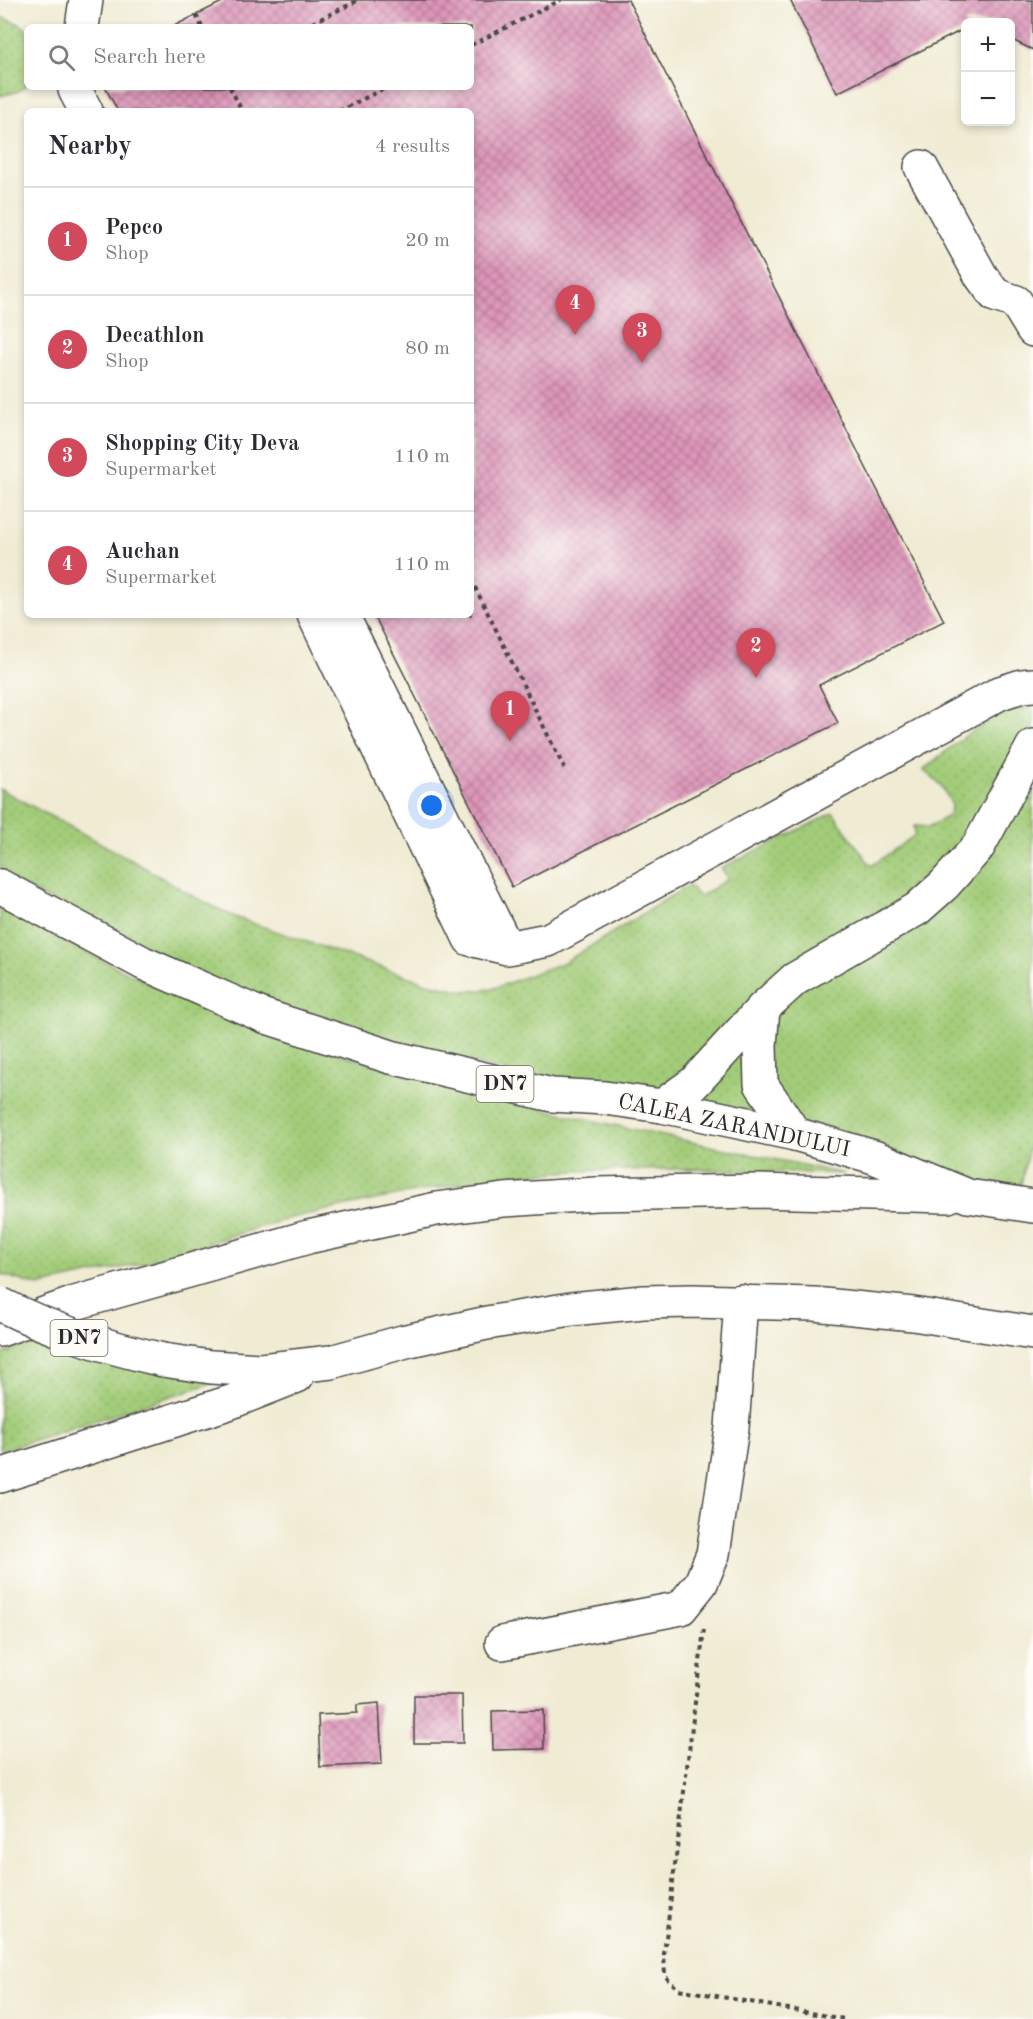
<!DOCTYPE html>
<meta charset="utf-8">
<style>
body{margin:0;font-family:"Old Standard TT",serif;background:#f7f7f7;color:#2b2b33}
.controls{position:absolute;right:18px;top:18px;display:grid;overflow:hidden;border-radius:9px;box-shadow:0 3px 9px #0003}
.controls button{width:54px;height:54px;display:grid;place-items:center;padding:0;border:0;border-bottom:2px solid #e1e1e2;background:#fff;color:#2b2b33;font:30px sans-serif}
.you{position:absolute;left:432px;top:806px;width:21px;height:21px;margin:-15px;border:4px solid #fff;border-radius:50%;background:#1a73e8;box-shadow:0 0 0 9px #1a73e833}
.badge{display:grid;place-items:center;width:39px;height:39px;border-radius:50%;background:#d1495b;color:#fff;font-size:20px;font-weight:700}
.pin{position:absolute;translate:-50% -50px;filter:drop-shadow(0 2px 3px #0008)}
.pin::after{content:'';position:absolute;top:32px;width:21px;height:18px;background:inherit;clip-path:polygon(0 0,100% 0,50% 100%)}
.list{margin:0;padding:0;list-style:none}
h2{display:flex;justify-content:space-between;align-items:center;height:78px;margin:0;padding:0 24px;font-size:26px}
h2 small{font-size:20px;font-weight:400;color:#7c7c81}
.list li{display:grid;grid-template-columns:39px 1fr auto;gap:18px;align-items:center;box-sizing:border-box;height:108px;padding:0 24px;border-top:2px solid #e1e1e2}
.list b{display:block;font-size:22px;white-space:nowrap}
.list p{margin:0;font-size:20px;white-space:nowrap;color:#7c7c81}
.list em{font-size:20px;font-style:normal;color:#7c7c81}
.icon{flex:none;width:33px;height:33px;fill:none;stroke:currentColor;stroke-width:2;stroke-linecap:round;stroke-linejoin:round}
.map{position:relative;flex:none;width:1033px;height:2019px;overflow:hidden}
.search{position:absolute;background:#fff;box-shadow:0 3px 9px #0003;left:24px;top:24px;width:450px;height:66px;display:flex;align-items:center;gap:15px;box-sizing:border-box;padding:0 21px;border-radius:9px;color:#7c7c81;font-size:22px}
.panel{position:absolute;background:#fff;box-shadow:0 3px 9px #0003;left:24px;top:108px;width:450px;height:510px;border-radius:9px}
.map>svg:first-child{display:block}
.grass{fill:url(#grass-dots);stroke:#667c52;stroke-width:1.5}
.building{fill:url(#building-cross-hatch)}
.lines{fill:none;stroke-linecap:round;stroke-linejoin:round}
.minor-casing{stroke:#494844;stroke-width:36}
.major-casing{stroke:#494844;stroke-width:36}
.path{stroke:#494844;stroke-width:4;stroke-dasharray:4.5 4.5;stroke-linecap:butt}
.minor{stroke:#fff;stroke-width:33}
.major{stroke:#fff;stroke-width:33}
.major-bridge-casing{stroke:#494844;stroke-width:36;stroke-linecap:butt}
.major-bridge{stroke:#fff;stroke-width:33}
.labels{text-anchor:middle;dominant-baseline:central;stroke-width:6;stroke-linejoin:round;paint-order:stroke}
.shield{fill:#fdfcf7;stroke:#6a6a68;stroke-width:1.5}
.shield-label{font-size:21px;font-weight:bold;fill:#2b2b2b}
.street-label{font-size:22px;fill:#2b2b2b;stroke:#fdfcf7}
</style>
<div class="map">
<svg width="1033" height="2019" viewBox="0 0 1033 2019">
<defs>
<pattern id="grass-dots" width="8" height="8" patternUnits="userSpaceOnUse" patternTransform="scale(1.5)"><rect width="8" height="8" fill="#a2cc78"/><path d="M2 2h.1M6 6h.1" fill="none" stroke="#8caf68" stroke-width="1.8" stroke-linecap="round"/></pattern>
<pattern id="building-cross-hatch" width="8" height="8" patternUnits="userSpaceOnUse" patternTransform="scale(1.5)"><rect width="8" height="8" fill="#de96ba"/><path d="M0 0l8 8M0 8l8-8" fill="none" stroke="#b47b97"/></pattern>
</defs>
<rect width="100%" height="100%" fill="#fdfcf7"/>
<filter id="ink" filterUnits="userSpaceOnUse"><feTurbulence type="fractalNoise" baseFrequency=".0167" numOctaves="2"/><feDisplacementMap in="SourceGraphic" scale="12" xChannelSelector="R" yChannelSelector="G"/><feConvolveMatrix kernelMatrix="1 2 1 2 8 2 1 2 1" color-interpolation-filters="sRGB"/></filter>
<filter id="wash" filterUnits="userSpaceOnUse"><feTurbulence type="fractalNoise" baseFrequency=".008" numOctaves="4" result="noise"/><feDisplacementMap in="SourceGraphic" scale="24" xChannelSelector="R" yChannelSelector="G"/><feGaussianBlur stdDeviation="1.35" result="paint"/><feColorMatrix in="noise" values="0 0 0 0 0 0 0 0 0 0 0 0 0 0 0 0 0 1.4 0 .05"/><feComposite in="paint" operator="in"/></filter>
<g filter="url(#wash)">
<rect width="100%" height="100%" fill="#f0ebd3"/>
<path class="grass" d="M 0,17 L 20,24 L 27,30 L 27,84 L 19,91 L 0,96 Z
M 1019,708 L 1033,709 L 1033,1129 L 1019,1193 L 286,1019 L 0,875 L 0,789 L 128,858 L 191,895 L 232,916 L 427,983 L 464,991 L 492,989 L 565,962 L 689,885 L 699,897 L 728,879 L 721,868 L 833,813 L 871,866 L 915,835 L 914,826 L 930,827 L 949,815 L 952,805 L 941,785 L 923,770 C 953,746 982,719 1019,708 Z
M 0,904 C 249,1059 561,1114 845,1174 L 691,1169 L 572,1171 L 499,1177 L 403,1194 L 290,1218 L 144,1263 L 38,1286 L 0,1274 Z
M 44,1336 L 224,1379 L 0,1451 L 0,1355 Z"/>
<g id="blocks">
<path class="building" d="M 226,0 L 628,0 L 944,621 L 819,685 L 838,723 L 512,887 L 374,615 L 471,615 L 471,111 L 118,111 L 105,87 L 471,87 L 471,27 L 172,27 Z
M 790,0 L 1033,0 L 1033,50 L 1010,39 L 1010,22 L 966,22 L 966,28 L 837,93 Z
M 414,1695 L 462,1695 L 463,1743 L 414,1743 Z
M 379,1703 L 382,1764 L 320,1767 L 318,1715 L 357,1713 L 357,1705 Z
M 543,1710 L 544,1749 L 493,1750 L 492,1711 Z"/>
</g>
</g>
<g filter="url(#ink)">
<use href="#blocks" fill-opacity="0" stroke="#494844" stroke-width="1.5"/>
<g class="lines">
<defs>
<path id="minor" d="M 82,27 L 86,0
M 76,87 L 75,90 L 86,111
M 921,167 L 981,276 L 995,295 L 1016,302 L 1033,330
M 314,615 L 470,939 L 507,948 L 548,940 L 1000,693 L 1022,686 L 1033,685
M 342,615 L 507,948
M 763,1008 L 760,1045 L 761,1084 L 795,1134
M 662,1106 L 695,1082 L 763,1008 L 795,979 L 917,909 L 944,885 L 978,847 L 1033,746
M 502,1643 L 681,1608 L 701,1583 L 713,1554 L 732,1428 L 741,1301"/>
<path id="major" d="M 0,886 L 143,963 L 264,1016 L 391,1057 L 552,1095 L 605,1098 L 662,1106 L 795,1134 L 874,1157 L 968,1196 L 1033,1206
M 0,1330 L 75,1303 L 308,1237 L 436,1209 L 504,1200 L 596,1194 L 757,1191 L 948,1196
M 163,1360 L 211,1367 L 261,1370 L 331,1362 L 406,1341 L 487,1323 L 571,1309 L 643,1302 L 692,1301 L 814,1304 L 913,1314 L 1033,1333
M 0,1476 L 231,1402 L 297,1376"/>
</defs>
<use href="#minor" class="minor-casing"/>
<use href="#major" class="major-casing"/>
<path class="path" d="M 196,15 L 202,27
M 304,27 L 359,0
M 471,45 L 561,0
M 230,87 L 242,111
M 339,111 L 387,87
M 471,579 L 564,768
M 704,1629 L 664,1954 L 665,1976 L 678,1989 L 844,2019"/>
<use href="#minor" class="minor"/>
<use href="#major" class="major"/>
<defs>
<path id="major-bridge" d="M 0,1304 C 52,1331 107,1347 163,1360"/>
</defs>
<use href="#major-bridge" class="major-bridge-casing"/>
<use href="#major-bridge" class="major-bridge"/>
</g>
</g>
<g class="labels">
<g class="shield">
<rect x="476.5" y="1066" width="57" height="36" rx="4.5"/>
<rect x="50.5" y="1320" width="57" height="36" rx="4.5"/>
</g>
<g class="shield-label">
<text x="505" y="1084">DN7</text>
<text x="79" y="1338">DN7</text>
</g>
<g class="street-label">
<text transform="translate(734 1126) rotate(12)">CALEA ZARANDULUI</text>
</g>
</g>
</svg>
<div class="controls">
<button>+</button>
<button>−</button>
</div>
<div class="you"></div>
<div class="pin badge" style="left:510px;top:741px">1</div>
<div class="pin badge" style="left:756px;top:678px">2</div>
<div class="pin badge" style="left:642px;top:363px">3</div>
<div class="pin badge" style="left:575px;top:335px">4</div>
<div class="search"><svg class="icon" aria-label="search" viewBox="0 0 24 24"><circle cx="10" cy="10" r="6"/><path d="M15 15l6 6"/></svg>Search here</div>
<section class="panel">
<h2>Nearby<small>4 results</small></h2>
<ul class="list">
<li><span class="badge">1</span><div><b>Pepco</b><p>Shop</p></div><em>20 m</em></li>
<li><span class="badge">2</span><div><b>Decathlon</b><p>Shop</p></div><em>80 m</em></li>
<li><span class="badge">3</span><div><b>Shopping City Deva</b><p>Supermarket</p></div><em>110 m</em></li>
<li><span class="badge">4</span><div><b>Auchan</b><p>Supermarket</p></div><em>110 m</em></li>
</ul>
</section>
</div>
